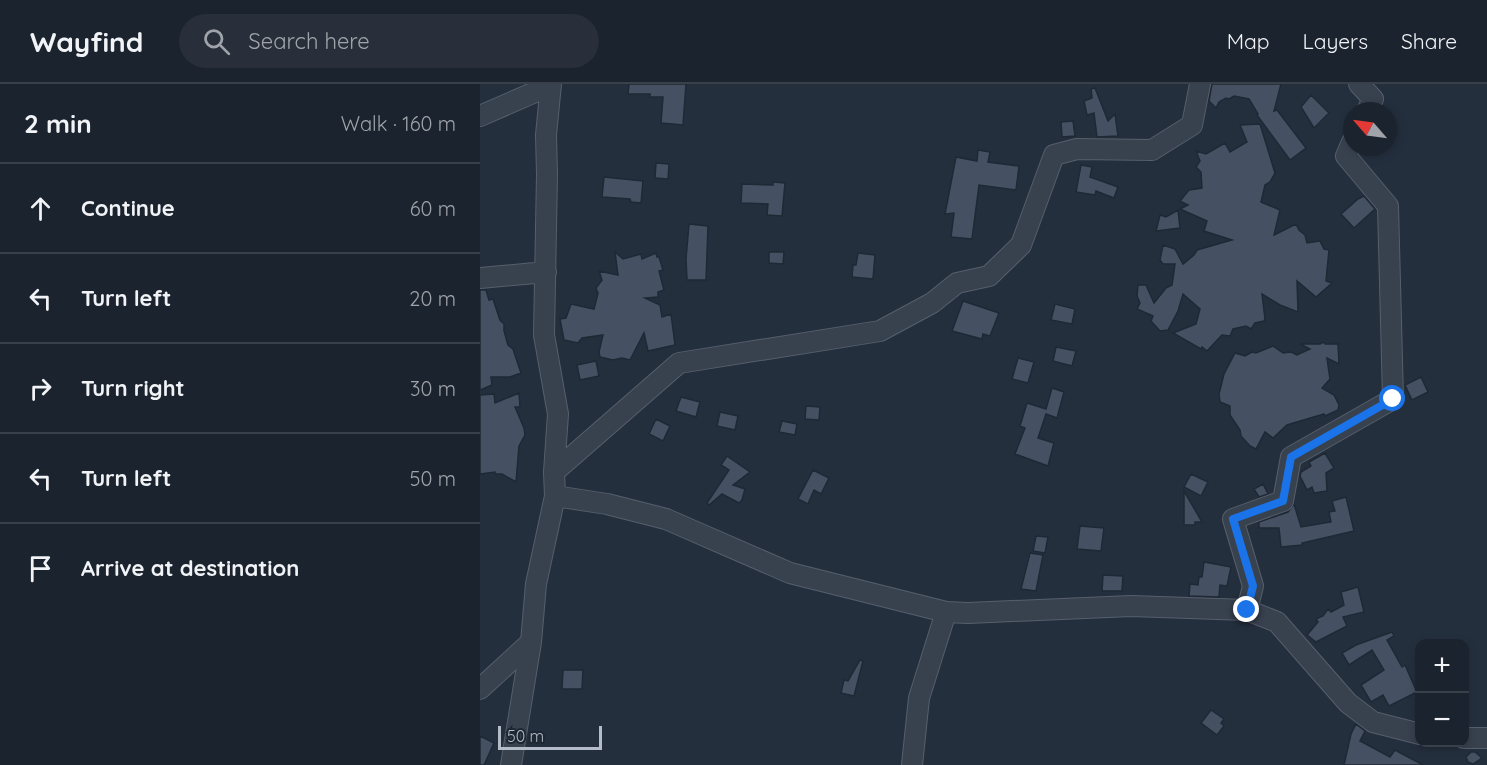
<!DOCTYPE html>
<meta charset="utf-8">
<style>
body{margin:0;font-family:Quicksand,sans-serif;background:#282f3a;color:#f1f3f6}
.controls{position:absolute;right:18px;bottom:18px;display:grid;overflow:hidden;border-radius:12px;box-shadow:0 3px 9px #0003}
.controls button{width:54px;height:54px;display:grid;place-items:center;padding:0;border:0;border-bottom:2px solid #39404a;background:#1b232e;color:#f1f3f6;font:30px sans-serif}
.compass{position:absolute;left:863px;top:18px;width:54px;height:54px;border-radius:50%;background:#1b232e;box-shadow:0 3px 9px #0003;rotate:298deg}
.scale{position:absolute;left:18px;bottom:15px;width:104px;box-sizing:border-box;padding-left:6px;border:3px solid #b4bcc9;border-top:0;font-size:16px;line-height:21px;white-space:nowrap;color:#b4bcc9;-webkit-text-stroke:4px #1d2633;paint-order:stroke}
.stop{position:absolute;width:18px;height:18px;margin:-14px;border:4px solid #1a73e8;border-radius:50%;background:#fff}
.stop.end{background:#1a73e8;border-color:#fff;box-shadow:0 2px 6px #0008}
.list{margin:0;padding:0;list-style:none}
h2{display:flex;justify-content:space-between;align-items:center;height:78px;margin:0;padding:0 24px;font-size:26px}
h2 small{font-size:20px;font-weight:400;color:#a0a4aa}
.list li{display:grid;grid-template-columns:39px 1fr auto;gap:18px;align-items:center;box-sizing:border-box;height:90px;padding:0 24px;border-top:2px solid #39404a}
.list b{display:block;font-size:22px;white-space:nowrap}
.list em{font-size:20px;font-style:normal;color:#a0a4aa}
.icon{flex:none;width:33px;height:33px;fill:none;stroke:currentColor;stroke-width:2;stroke-linecap:round;stroke-linejoin:round}
.map{position:relative;flex:none;width:1007px;height:681px;overflow:hidden}
header{display:flex;align-items:center;gap:36px;box-sizing:border-box;height:84px;padding:0 30px;background:#1b232e;border-bottom:2px solid #39404a}
header strong{font-size:28px}
nav{display:flex;gap:33px;margin-inline-start:auto;font-size:21px}
.search{width:420px;height:54px;background:#282f3a;display:flex;align-items:center;gap:15px;box-sizing:border-box;padding:0 21px;border-radius:33px;color:#a0a4aa;font-size:22px}
main{display:flex}
aside{flex:1;background:#1b232e}
.map>svg:first-child{display:block}
.building{fill:#455162;stroke:#1f2835;stroke-width:1.5}
.lines{fill:none;stroke-linecap:round;stroke-linejoin:round}
.minor-casing{stroke:#565f6c;stroke-width:22}
.minor{stroke:#38414e;stroke-width:20}
.route{stroke:#1a73e8;stroke-width:8}
</style>
<header>
<strong>Wayfind</strong>
<div class="search"><svg class="icon" aria-label="search" viewBox="0 0 24 24"><circle cx="10" cy="10" r="6"/><path d="M15 15l6 6"/></svg>Search here</div>
<nav><a>Map</a><a>Layers</a><a>Share</a></nav>
</header>
<main>
<aside>
<h2>2 min<small>Walk · 160 m</small></h2>
<ul class="list">
<li><svg class="icon" aria-label="ahead" viewBox="0 0 24 24"><path d="M12 20V5M6 11l6-6 6 6"/></svg><div><b>Continue</b></div><em>60 m</em></li>
<li><svg class="icon" aria-label="left" viewBox="0 0 24 24"><path d="M17 20v-9H6M10 6l-5 5 5 5"/></svg><div><b>Turn left</b></div><em>20 m</em></li>
<li><svg class="icon" aria-label="right" viewBox="0 0 24 24"><path d="M7 20v-9h11M14 6l5 5-5 5"/></svg><div><b>Turn right</b></div><em>30 m</em></li>
<li><svg class="icon" aria-label="left" viewBox="0 0 24 24"><path d="M17 20v-9H6M10 6l-5 5 5 5"/></svg><div><b>Turn left</b></div><em>50 m</em></li>
<li><svg class="icon" aria-label="arrive" viewBox="0 0 24 24"><path d="M6 21V4h12l-3 4 3 4H6"/></svg><div><b>Arrive at destination</b></div></li>
</ul>
</aside>
<div class="map">
<svg width="1007" height="681" viewBox="0 0 1007 681">
<rect width="100%" height="100%" fill="#242f3e"/>
<path class="building" d="M 149,0 L 206,0 L 203,41 L 181,39 L 183,13 L 170,13 L 170,10 L 148,10 Z
M 732,0 L 801,0 L 794,27 L 797,26 L 826,64 L 810,76 L 777,31 L 778,30 L 769,15 L 754,12 L 749,15 L 746,14 L 739,18 L 736,24 L 729,17 Z
M 615,4 L 628,37 L 635,30 L 638,52 L 617,53 L 614,29 L 607,31 L 604,17 L 612,14 L 611,5 Z
M 831,11 L 849,29 L 834,44 L 821,23 Z
M 593,37 L 595,52 L 582,53 L 581,38 Z
M 780,40 L 795,89 L 790,98 L 785,101 L 781,118 L 800,126 L 794,151 L 816,140 L 819,146 L 825,151 L 827,159 L 840,157 L 844,165 L 849,166 L 846,197 L 852,199 L 836,213 L 817,197 L 818,228 L 800,221 L 782,210 L 785,235 L 784,237 L 775,239 L 771,245 L 766,242 L 753,245 L 750,252 L 742,251 L 727,267 L 722,263 L 721,265 L 693,249 L 716,240 L 720,225 L 703,210 L 698,227 L 688,246 L 680,247 L 671,237 L 673,232 L 657,225 L 660,219 L 657,212 L 658,201 L 666,201 L 674,219 L 686,204 L 692,201 L 695,180 L 683,180 L 680,176 L 683,161 L 695,165 L 703,180 L 714,171 L 717,166 L 752,156 L 724,147 L 727,137 L 700,125 L 708,121 L 700,117 L 709,106 L 722,104 L 721,88 L 716,83 L 720,77 L 716,67 L 726,70 L 745,59 L 750,68 L 767,58 L 760,41 Z
M 498,66 L 510,68 L 508,78 L 539,82 L 536,106 L 499,101 L 492,155 L 471,153 L 474,129 L 465,130 L 476,73 L 497,77 Z
M 176,79 L 189,80 L 188,95 L 175,94 Z
M 601,81 L 612,83 L 610,93 L 638,103 L 634,114 L 616,107 L 615,111 L 596,108 Z
M 124,93 L 163,97 L 161,119 L 151,118 L 150,115 L 122,113 Z
M 293,98 L 305,99 L 302,132 L 287,131 L 288,120 L 261,119 L 262,100 L 293,101 Z
M 884,112 L 895,125 L 874,144 L 861,130 L 878,115 Z
M 698,126 L 700,144 L 676,147 L 680,131 L 686,133 Z
M 209,140 L 228,142 L 226,196 L 207,196 L 206,175 Z
M 135,168 L 143,175 L 161,170 L 162,175 L 176,169 L 177,173 L 179,173 L 183,186 L 179,187 L 184,206 L 178,208 L 178,213 L 165,214 L 180,221 L 182,233 L 191,230 L 195,261 L 168,267 L 164,249 L 150,276 L 142,274 L 133,276 L 120,273 L 119,268 L 123,251 L 102,254 L 98,259 L 84,256 L 80,235 L 86,234 L 91,220 L 114,225 L 118,209 L 116,204 L 122,196 L 119,187 L 138,191 Z
M 289,168 L 304,168 L 303,180 L 289,179 Z
M 378,169 L 395,171 L 393,195 L 372,193 L 373,181 L 376,181 Z
M 0,206 L 6,206 L 9,216 L 13,215 L 20,236 L 24,240 L 24,247 L 28,261 L 33,265 L 41,289 L 30,293 L 11,293 L 12,301 L 0,306 Z
M 483,217 L 519,229 L 510,252 L 503,250 L 502,255 L 472,247 Z
M 575,220 L 595,225 L 592,240 L 571,236 Z
M 844,258 L 845,260 L 858,260 L 859,280 L 847,274 L 850,295 L 842,304 L 854,311 L 859,321 L 858,326 L 845,332 L 844,330 L 807,341 L 793,354 L 785,348 L 776,365 L 770,362 L 761,352 L 760,346 L 750,331 L 750,322 L 740,318 L 739,310 L 744,290 L 755,269 L 765,272 L 772,268 L 776,269 L 793,262 L 803,269 L 811,268 L 817,271 L 830,265 L 820,260 L 840,260 Z
M 576,263 L 596,267 L 592,282 L 573,277 Z
M 538,274 L 554,278 L 548,299 L 532,295 Z
M 116,277 L 119,292 L 100,296 L 97,281 Z
M 941,293 L 948,308 L 932,316 L 925,301 Z
M 572,304 L 584,308 L 577,334 L 566,330 L 558,354 L 574,359 L 568,382 L 535,370 L 545,344 L 540,342 L 547,319 L 566,325 Z
M 39,309 L 40,323 L 35,323 L 44,344 L 45,351 L 39,362 L 36,398 L 22,390 L 15,390 L 15,388 L 0,390 L 0,311 L 14,310 L 15,319 Z
M 201,313 L 220,318 L 216,333 L 196,327 Z
M 326,322 L 340,323 L 339,336 L 325,335 Z
M 240,328 L 258,332 L 255,346 L 237,342 Z
M 176,335 L 190,342 L 183,357 L 169,350 Z
M 302,337 L 317,340 L 315,351 L 299,348 Z
M 845,369 L 854,384 L 846,389 L 847,407 L 834,409 L 832,403 L 827,406 L 820,392 L 821,388 L 831,382 L 829,378 Z
M 247,372 L 270,388 L 253,401 L 265,405 L 262,416 L 259,419 L 242,410 L 229,421 L 227,419 L 249,386 L 241,381 Z
M 333,386 L 349,394 L 341,410 L 334,406 L 328,420 L 318,415 Z
M 711,390 L 728,398 L 721,412 L 704,403 Z
M 783,400 L 788,410 L 779,413 L 774,405 Z
M 704,407 L 722,438 L 715,438 L 715,441 L 704,441 Z
M 866,413 L 874,447 L 822,459 L 822,461 L 801,463 L 799,444 L 779,444 L 779,438 L 808,428 L 814,420 L 821,443 L 851,438 L 849,428 L 855,427 L 852,417 Z
M 600,442 L 624,444 L 621,467 L 597,465 Z
M 556,452 L 568,453 L 565,469 L 553,467 Z
M 550,469 L 563,471 L 556,507 L 541,505 Z
M 724,478 L 751,483 L 747,502 L 740,501 L 739,513 L 709,512 L 710,500 L 718,501 L 719,493 L 722,493 Z
M 623,491 L 643,492 L 642,507 L 622,507 Z
M 878,503 L 884,528 L 863,533 L 867,542 L 836,558 L 827,551 L 838,538 L 836,535 L 843,532 L 848,525 L 851,528 L 864,521 L 861,508 Z
M 912,548 L 914,552 L 907,556 L 922,583 L 925,581 L 937,608 L 909,622 L 903,611 L 891,618 L 881,601 L 904,586 L 892,566 L 869,581 L 862,569 L 876,561 Z
M 380,576 L 383,577 L 374,612 L 361,609 L 364,596 L 368,597 Z
M 83,586 L 103,586 L 102,605 L 82,605 Z
M 731,626 L 744,635 L 741,639 L 744,642 L 737,651 L 721,639 Z
M 876,640 L 885,647 L 880,657 L 910,673 L 915,666 L 943,681 L 864,681 L 871,650 Z
M 0,652 L 14,659 L 4,681 L 0,681 Z
M 991,668 L 995,668 L 1002,674 L 993,680 L 988,678 L 986,673 Z"/>
<g class="lines">
<defs>
<path id="minor" d="M 879,0 L 893,15 L 887,27
M 0,32 L 71,1
M 0,194 L 66,188
M 74,388 L 199,279 L 400,247 L 452,219 L 477,199 L 509,192 L 541,161 L 574,71 L 597,65 L 672,66 L 712,41 L 720,0
M 75,412 L 127,420 L 186,435 L 310,489 L 466,528 L 439,614 L 432,681
M 767,526 L 773,502 L 753,435 L 803,417 L 811,373 L 913,315 L 908,122 L 866,72 L 872,58
M 466,528 L 488,529 L 651,522 L 767,526 L 797,538 L 868,619 L 893,638 L 940,650
M 0,605 L 51,558
M 984,654 L 1007,654
M 31,681 L 51,558 L 56,500 L 75,412 L 74,388 L 78,330 L 64,251 L 67,90 L 66,51 L 71,0"/>
</defs>
<use href="#minor" class="minor-casing"/>
<use href="#minor" class="minor"/>
</g>
<g class="lines">
<path class="route" d="M 767,526 L 773,502 L 753,435 L 803,417 L 811,373 L 913,315"/>
</g>
</svg>
<div class="controls">
<button>+</button>
<button>−</button>
</div>
<svg class="compass" viewBox="-18 -18 36 36"><path d="M0-13l5 13h-10z" fill="#e53935"/><path d="M0 13l5-13h-10z" fill="#a0a4aa"/></svg>
<div class="scale">50 m</div>
<div class="stop" style="left:913px;top:315px"></div>
<div class="stop end" style="left:767px;top:526px"></div>
</div>
</main>
